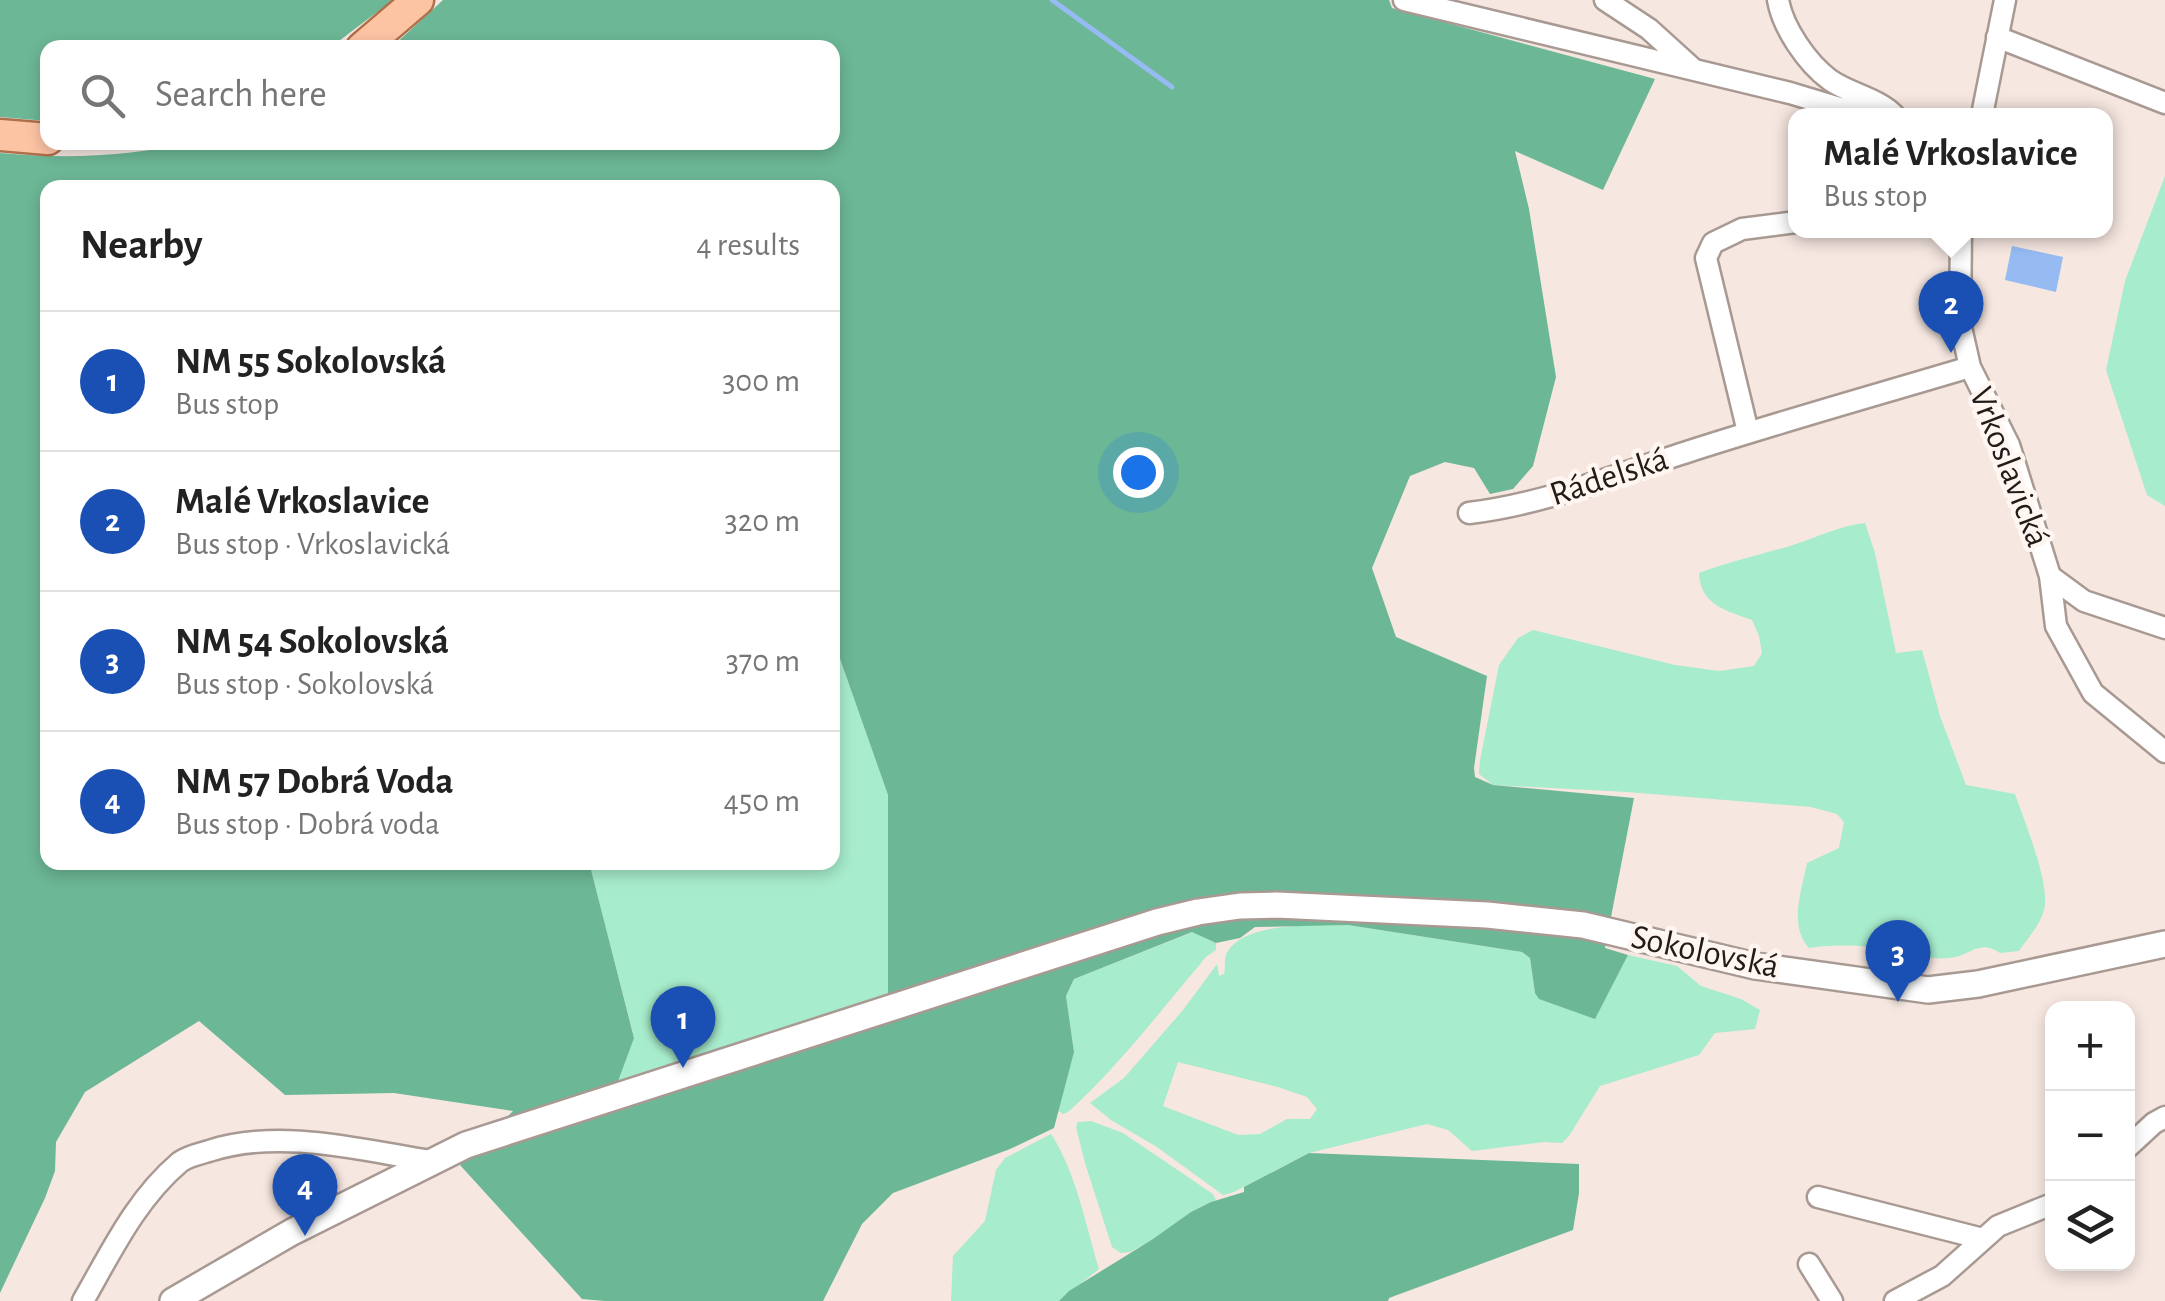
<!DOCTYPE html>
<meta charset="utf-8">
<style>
body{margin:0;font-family:"Alegreya Sans",sans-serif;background:#f2f2f2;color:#222}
.controls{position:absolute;right:30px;bottom:30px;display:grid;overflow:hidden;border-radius:20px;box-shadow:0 5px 15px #0003}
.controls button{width:90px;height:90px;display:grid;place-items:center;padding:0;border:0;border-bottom:2px solid #e0e0e0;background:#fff;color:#222;font:50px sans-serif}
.you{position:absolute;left:1138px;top:472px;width:35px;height:35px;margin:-25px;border:8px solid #fff;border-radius:50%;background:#1a73e8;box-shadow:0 0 0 15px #1a73e833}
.badge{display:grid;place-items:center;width:65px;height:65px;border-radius:50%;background:#7c3aed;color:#fff;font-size:32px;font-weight:700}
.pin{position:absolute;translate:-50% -82px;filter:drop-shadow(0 2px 5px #0008)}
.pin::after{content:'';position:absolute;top:52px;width:35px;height:30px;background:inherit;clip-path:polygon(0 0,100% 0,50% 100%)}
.popup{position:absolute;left:1788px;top:108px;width:325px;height:130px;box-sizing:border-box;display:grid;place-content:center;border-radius:20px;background:#fff;filter:drop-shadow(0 2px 8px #0005);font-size:32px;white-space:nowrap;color:#767676}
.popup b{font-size:38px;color:#222}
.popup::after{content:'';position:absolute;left:50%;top:100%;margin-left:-20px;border:20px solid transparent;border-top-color:#fff}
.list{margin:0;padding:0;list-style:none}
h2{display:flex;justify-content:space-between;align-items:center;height:130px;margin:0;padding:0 40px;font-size:42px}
h2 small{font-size:32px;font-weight:400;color:#767676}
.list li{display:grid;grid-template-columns:65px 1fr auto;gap:30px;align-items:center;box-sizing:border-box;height:140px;padding:0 40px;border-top:2px solid #e0e0e0}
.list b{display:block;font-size:38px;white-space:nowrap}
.list p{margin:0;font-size:32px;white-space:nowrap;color:#767676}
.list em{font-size:32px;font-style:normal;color:#767676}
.icon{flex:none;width:55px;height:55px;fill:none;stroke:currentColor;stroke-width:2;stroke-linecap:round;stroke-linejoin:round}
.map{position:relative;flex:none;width:2165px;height:1301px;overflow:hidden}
.search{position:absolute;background:#fff;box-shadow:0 5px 15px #0003;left:40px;top:40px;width:800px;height:110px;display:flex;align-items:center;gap:25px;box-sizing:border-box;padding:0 35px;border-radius:20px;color:#767676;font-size:38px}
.panel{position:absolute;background:#fff;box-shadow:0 5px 15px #0003;left:40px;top:180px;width:800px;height:690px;border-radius:20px}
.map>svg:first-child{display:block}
.green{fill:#a7eccc;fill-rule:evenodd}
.forest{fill:#6cb796;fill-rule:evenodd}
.water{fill:#96baf2}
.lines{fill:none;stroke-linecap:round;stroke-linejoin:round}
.stream{stroke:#96baf2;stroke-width:5}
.minor-casing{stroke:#a89a93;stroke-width:25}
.tertiary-casing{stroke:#a89a93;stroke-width:30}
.primary-casing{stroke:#af704c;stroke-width:35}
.minor{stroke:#fff;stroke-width:20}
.tertiary{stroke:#fff;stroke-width:25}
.primary{stroke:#fdc4a4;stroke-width:30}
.labels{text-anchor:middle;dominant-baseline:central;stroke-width:9;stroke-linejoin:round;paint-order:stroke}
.street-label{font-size:35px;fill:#211c19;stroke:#fff6f1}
</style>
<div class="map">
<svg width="2165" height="1301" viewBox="0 0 2165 1301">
<rect width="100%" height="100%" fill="#f6e7e0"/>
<path class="green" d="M 2165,176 L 2165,506 L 2147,495 L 2106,370 L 2125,281 Z
M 1865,523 L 1875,553 L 1896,653 L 1922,650 L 1940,716 L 1966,785 L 2015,794 C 2024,820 2051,885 2044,910 C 2040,925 2028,938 2019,951 L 2000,953 C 1978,938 1970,957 1949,958 C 1932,960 1912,954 1895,951 C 1866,945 1838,944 1809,948 C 1788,925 1802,890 1807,863 L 1839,848 L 1844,822 L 1837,814 L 1811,807 L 1627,792 L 1493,785 L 1479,774 L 1480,760 L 1499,665 L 1518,638 L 1533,630 L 1675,665 L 1719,671 L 1754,666 L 1762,653 L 1759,636 L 1752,620 C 1727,611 1700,605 1699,573 C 1729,562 1759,555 1790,546 C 1816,538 1838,526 1865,523 Z
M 833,639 L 888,795 L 888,995 L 616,1085 L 634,1037 L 589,863 L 832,862 Z
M 1348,925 L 1522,952 L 1530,958 L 1535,993 L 1595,1018 L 1628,955 L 1677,966 L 1701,986 L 1741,999 L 1760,1010 L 1755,1029 L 1715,1033 L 1699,1055 L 1600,1086 L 1569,1136 L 1562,1143 L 1544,1142 L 1472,1151 L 1448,1130 L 1427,1124 L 1309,1153 L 1234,1192 L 1223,1195 L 1157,1147 L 1111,1120 L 1090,1103 L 1124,1078 L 1183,1010 L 1217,964 L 1219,976 L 1224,974 C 1225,973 1225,960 1225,958 C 1236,920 1316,926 1348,925 ZM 1178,1062 L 1278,1087 L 1307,1097 L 1317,1109 L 1310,1119 L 1287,1119 L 1260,1134 L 1238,1135 L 1163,1106 Z
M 1193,932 L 1216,943 L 1216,950 L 1206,957 C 1161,1010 1119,1066 1068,1112 L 1063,1114 L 1057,1110 L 1074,1052 L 1066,996 L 1074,979 Z
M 1091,1121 L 1123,1133 L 1213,1194 L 1216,1200 L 1191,1212 L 1154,1239 L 1130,1252 L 1121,1253 L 1112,1247 L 1085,1163 L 1076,1127 L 1078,1122 Z
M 1051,1134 C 1076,1172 1086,1226 1099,1269 L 1059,1301 L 951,1301 L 953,1256 L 985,1221 L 996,1170 L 1005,1158 Z"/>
<path class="forest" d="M 0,0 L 393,0 L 331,47 L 48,48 L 47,121 L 0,117 Z
M 443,0 L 1389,0 L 1392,8 L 1655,79 L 1603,190 L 1515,151 L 1529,209 L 1556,377 L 1533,466 L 1513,489 L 1490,494 L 1474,468 L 1445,462 L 1410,476 L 1372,568 L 1396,637 L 1487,676 L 1474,768 L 1475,777 L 1493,785 L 1634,798 L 1605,948 L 1628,955 L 1595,1019 L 1539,999 L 1535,993 L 1530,958 L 1522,952 L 1348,925 L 1255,927 L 1240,938 L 1216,943 L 1192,932 L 1074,979 L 1066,996 L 1074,1052 L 1054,1128 L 1010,1149 L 893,1193 L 862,1224 L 823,1301 L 605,1301 L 582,1299 L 460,1165 L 513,1111 L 394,1093 L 285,1095 L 199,1021 L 85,1092 L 56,1142 L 55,1171 L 45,1198 L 0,1293 L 0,153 C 65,159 128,157 192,142 L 832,142 L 832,48 L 392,47 ZM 48,188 L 832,188 L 833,639 L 888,795 L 888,995 L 617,1084 L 634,1038 L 589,862 L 48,862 Z
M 1309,1153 L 1579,1164 L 1579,1193 L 1573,1230 L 1389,1298 L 1388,1301 L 1059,1301 L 1069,1291 L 1153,1239 L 1191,1212 L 1211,1202 L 1244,1192 L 1244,1187 Z"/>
<path class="water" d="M 2012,246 L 2063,257 L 2056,292 L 2005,280 Z"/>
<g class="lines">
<path class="stream" d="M 1052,0 L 1172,87"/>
<defs>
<path id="minor" d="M 1404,0 L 1790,93 L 1863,115
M 1605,0 L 1649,29 L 1692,68
M 1778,0 C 1783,28 1807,63 1830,80 C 1850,94 1877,98 1894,115
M 1997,37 L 2165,103
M 1982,115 L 2005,0
M 1961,230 L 1960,323 L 1970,367 L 2009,445 L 2050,576 L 2084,601 L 2165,628
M 1748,432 L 1706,258 L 1713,243 L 1742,229 L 1796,222
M 1469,513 C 1545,504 1618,474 1690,451 C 1783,421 1876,395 1970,367
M 2050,576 L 2056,626 L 2093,693 L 2165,752
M 2128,1147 L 2154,1123 L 2165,1117
M 1818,1197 L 1983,1239
M 1809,1264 L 1832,1301
M 83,1301 C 111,1252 136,1199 180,1162 C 188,1156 199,1154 209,1151 C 278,1128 361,1150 430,1161
M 1895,1301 L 1942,1276 L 1998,1226 L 2052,1204"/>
<path id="tertiary" d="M 173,1301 L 292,1232 L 466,1145 L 1157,922 L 1198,912 L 1240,906 L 1277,905 L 1487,915 L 1583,925 L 1755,966 L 1928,990 L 1978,984 L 2165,944"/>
<path id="primary" d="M 362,48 L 418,0
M 0,135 L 48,139"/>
</defs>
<use href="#minor" class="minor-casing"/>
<use href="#tertiary" class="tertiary-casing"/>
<use href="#primary" class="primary-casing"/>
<use href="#minor" class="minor"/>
<use href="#tertiary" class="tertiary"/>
<use href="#primary" class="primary"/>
</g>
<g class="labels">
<g class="street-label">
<text transform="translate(2009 467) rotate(69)">Vrkoslavická</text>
<text transform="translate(1609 477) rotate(-18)">Rádelská</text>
<text transform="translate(1705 952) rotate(12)">Sokolovská</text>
</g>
</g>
</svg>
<div class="controls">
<button>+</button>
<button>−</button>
<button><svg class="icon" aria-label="layers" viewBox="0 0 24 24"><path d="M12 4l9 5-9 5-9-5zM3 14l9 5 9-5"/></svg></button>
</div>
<div class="you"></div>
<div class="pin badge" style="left:683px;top:1068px;background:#1a4fb4">1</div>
<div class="pin badge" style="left:1951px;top:353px;background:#1a4fb4">2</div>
<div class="popup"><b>Malé Vrkoslavice</b>Bus stop</div>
<div class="pin badge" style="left:1898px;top:1002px;background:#1a4fb4">3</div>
<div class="pin badge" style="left:305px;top:1236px;background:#1a4fb4">4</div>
<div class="search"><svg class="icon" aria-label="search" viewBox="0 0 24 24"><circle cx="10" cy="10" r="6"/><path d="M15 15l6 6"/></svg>Search here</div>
<section class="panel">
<h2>Nearby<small>4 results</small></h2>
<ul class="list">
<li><span class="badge" style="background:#1a4fb4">1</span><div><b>NM 55 Sokolovská</b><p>Bus stop</p></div><em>300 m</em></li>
<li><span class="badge" style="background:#1a4fb4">2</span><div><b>Malé Vrkoslavice</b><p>Bus stop · Vrkoslavická</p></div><em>320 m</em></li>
<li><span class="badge" style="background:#1a4fb4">3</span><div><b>NM 54 Sokolovská</b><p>Bus stop · Sokolovská</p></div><em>370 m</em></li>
<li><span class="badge" style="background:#1a4fb4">4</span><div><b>NM 57 Dobrá Voda</b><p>Bus stop · Dobrá voda</p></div><em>450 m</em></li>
</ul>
</section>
</div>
